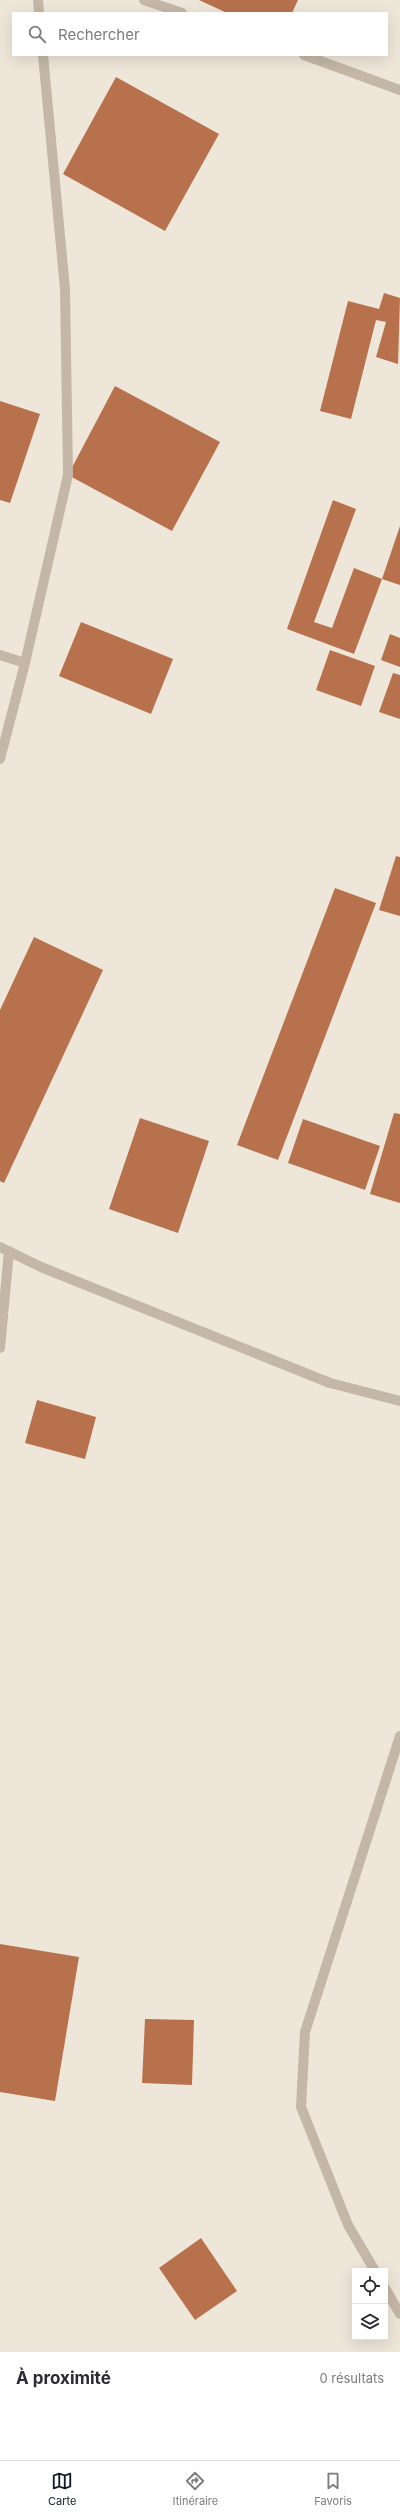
<!DOCTYPE html>
<html lang="fr">
<meta charset="utf-8">
<style>
body{margin:0;font-family:Inter,sans-serif;background:#f2f2f3;color:#2b2b33}
.controls{position:absolute;right:12px;bottom:12px;display:grid;overflow:hidden;border-radius:0px;box-shadow:0 4px 16px #0002}
.controls button{width:36px;height:36px;display:grid;place-items:center;padding:0;border:0;border-bottom:1px solid #e1e1e2;background:#fff;color:#2b2b33;font:20px sans-serif}
.list{margin:0;padding:0;list-style:none}
h2{display:flex;justify-content:space-between;align-items:center;height:52px;margin:0;padding:0 16px;font-size:17px}
h2 small{font-size:13px;font-weight:400;color:#7c7c81}
.icon{flex:none;width:22px;height:22px;fill:none;stroke:currentColor;stroke-width:2;stroke-linecap:round;stroke-linejoin:round}
.map{position:relative;flex:none;width:400px;height:2352px;overflow:hidden}
.search{position:absolute;background:#fff;box-shadow:0 4px 16px #0002;left:12px;right:12px;top:12px;height:44px;display:flex;align-items:center;gap:10px;box-sizing:border-box;padding:0 14px;border-radius:0px;color:#7c7c81;font-size:15px}
.sheet{height:108px;background:#fff}
nav{display:flex;justify-content:space-around;align-items:center;box-sizing:border-box;height:56px;border-top:1px solid #e1e1e2;background:#fff;font-size:11px;color:#7c7c81}
nav a{display:grid;justify-items:center;gap:2px}
nav .on{color:#111827}
.map>svg:first-child{display:block}
.building{fill:#b7724d}
.lines{fill:none;stroke-linecap:round;stroke-linejoin:round}
.street{stroke:#c4b7a7;stroke-width:10}
</style>
<div class="map">
<svg width="400" height="2352" viewBox="0 0 400 2352">
<rect width="100%" height="100%" fill="#eee6d9"/>
<path class="building" d="M 199,0 L 298,0 L 292,13 L 227,13 Z
M 116,77 L 219,134 L 165,231 L 63,174 Z
M 384,293 L 400,298 L 398,364 L 376,357 L 386,322 L 376,320 L 351,419 L 320,411 L 348,301 L 379,309 Z
M 115,386 L 220,442 L 172,531 L 68,475 Z
M 0,401 L 40,414 L 10,503 L 0,500 Z
M 333,500 L 356,509 L 314,622 L 332,628 L 354,568 L 382,579 L 354,654 L 287,629 Z
M 400,526 L 400,585 L 382,579 Z
M 81,622 L 173,659 L 151,714 L 59,676 Z
M 390,634 L 400,638 L 400,667 L 381,660 Z
M 330,650 L 375,666 L 361,706 L 316,690 Z
M 393,673 L 400,675 L 400,719 L 379,712 Z
M 396,856 L 400,857 L 400,916 L 379,910 Z
M 335,888 L 376,903 L 278,1160 L 237,1145 Z
M 34,937 L 103,970 L 4,1183 L 0,1181 L 0,1010 Z
M 394,1113 L 400,1114 L 400,1203 L 370,1194 Z
M 140,1118 L 209,1141 L 178,1233 L 109,1209 Z
M 303,1119 L 380,1146 L 365,1190 L 288,1163 Z
M 37,1400 L 96,1417 L 85,1459 L 25,1443 Z
M 0,1944 L 79,1957 L 55,2101 L 0,2092 Z
M 145,2019 L 194,2020 L 192,2085 L 142,2083 Z
M 201,2238 L 237,2291 L 195,2320 L 159,2268 Z"/>
<g class="lines">
<path class="street" d="M 38,0 L 39,13
M 144,0 L 182,13
M 304,55 L 400,90
M 0,655 L 25,663
M 0,759 L 25,663 L 68,475 L 65,289 L 43,55
M 0,1247 L 41,1267 L 330,1383 L 400,1401
M 0,1348 L 9,1251
M 375,2271 L 348,2225 L 301,2107 L 305,2032 L 400,1736
M 385,2288 L 400,2314"/>
</g>
</svg>
<div class="controls">
<button><svg class="icon" aria-label="locate" viewBox="0 0 24 24"><circle cx="12" cy="12" r="6"/><path d="M12 2v4M12 18v4M2 12h4M18 12h4"/></svg></button>
<button><svg class="icon" aria-label="layers" viewBox="0 0 24 24"><path d="M12 4l9 5-9 5-9-5zM3 14l9 5 9-5"/></svg></button>
</div>
<div class="search"><svg class="icon" aria-label="search" viewBox="0 0 24 24"><circle cx="10" cy="10" r="6"/><path d="M15 15l6 6"/></svg>Rechercher</div>
</div>
<section class="sheet">
<h2>À proximité<small>0 résultats</small></h2>
<ul class="list">
</ul>
</section>
<nav>
<a class="on"><svg class="icon" aria-label="map" viewBox="0 0 24 24"><path d="M3 6l6-2 6 2 6-2v14l-6 2-6-2-6 2zM9 4v14M15 6v14"/></svg>Carte</a>
<a><svg class="icon" aria-label="directions" viewBox="0 0 24 24"><path d="M12 3l9 9-9 9-9-9zM9 14v-3h6M13 9l2 2-2 2"/></svg>Itinéraire</a>
<a><svg class="icon" aria-label="saved" viewBox="0 0 24 24"><path d="M7 4h10v16l-5-4-5 4z"/></svg>Favoris</a>
</nav>
